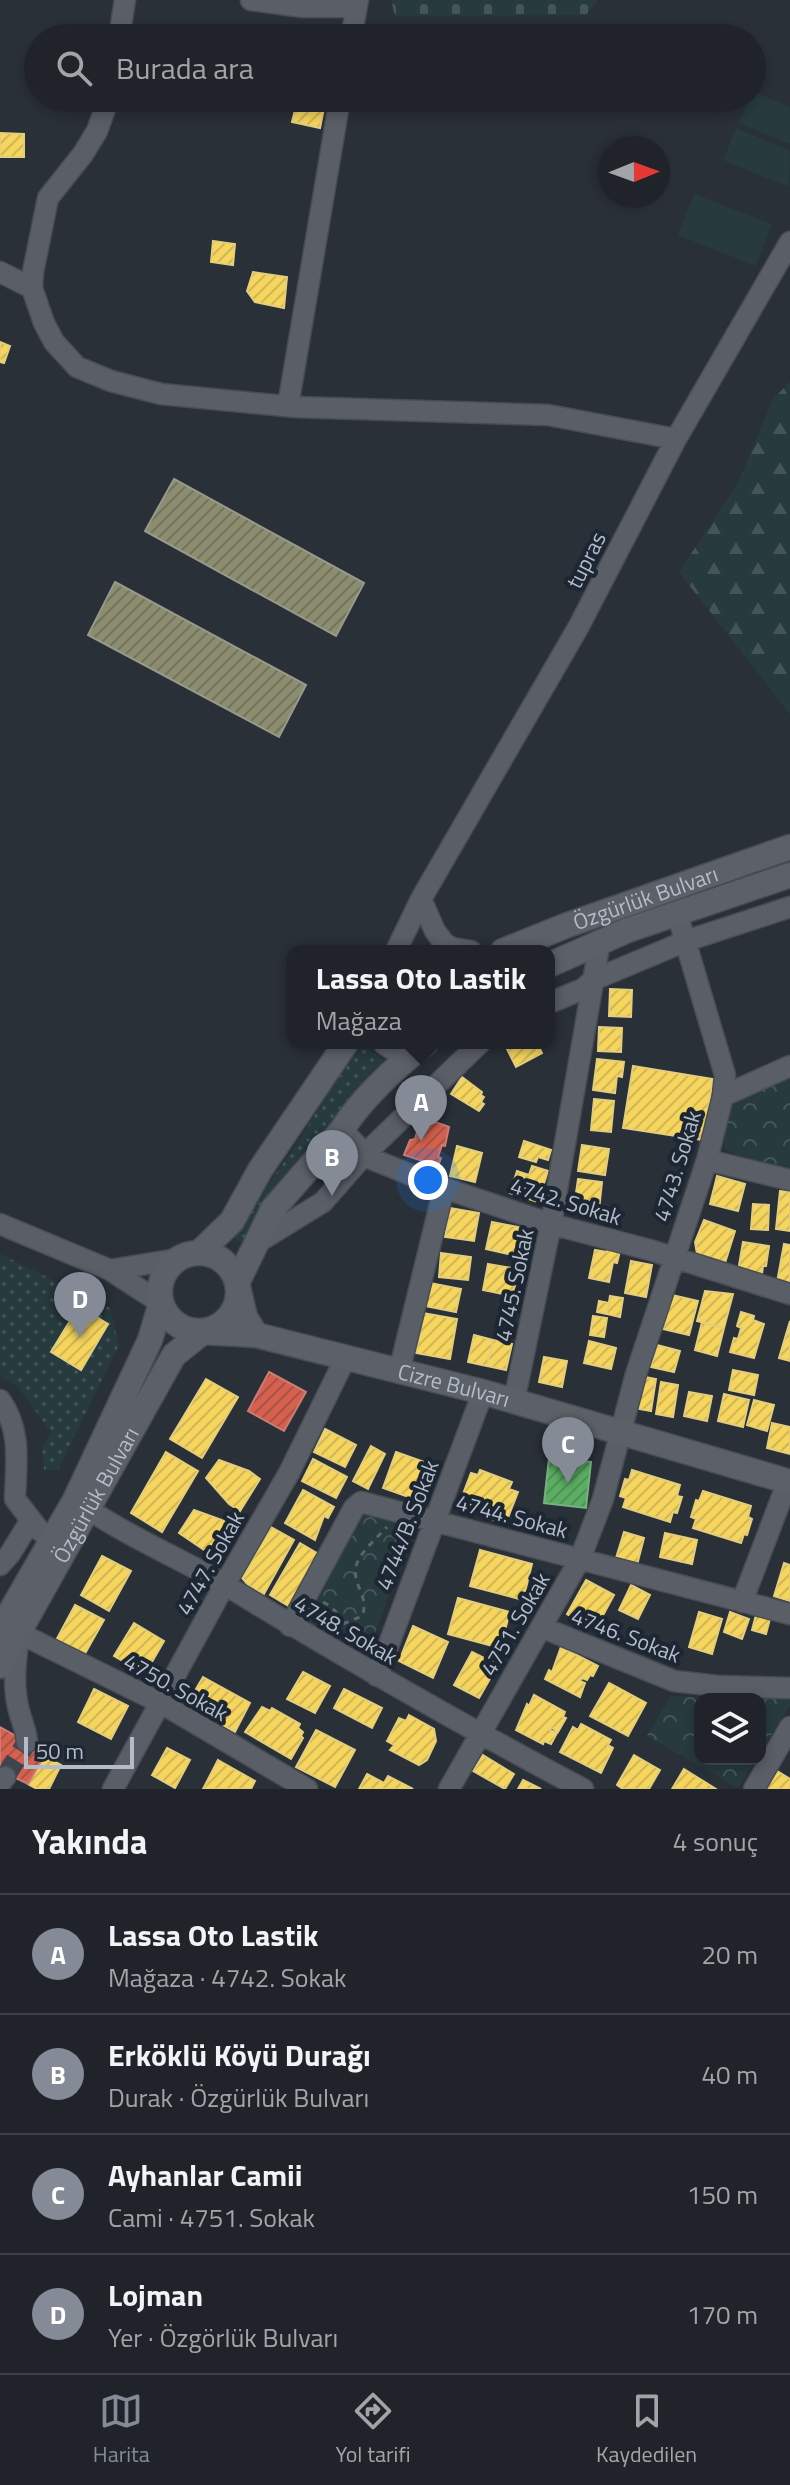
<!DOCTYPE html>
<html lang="tr">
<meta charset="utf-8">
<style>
body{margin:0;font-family:"Titillium Web",sans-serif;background:#2d3036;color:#f1f3f6}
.controls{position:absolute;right:24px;bottom:24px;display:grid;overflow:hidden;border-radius:16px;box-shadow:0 4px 12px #0003}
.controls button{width:72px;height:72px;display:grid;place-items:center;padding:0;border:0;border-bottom:2px solid #3d4147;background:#20242a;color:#f1f3f6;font:40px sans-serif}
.compass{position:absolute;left:598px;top:136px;width:72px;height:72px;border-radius:50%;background:#20242a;box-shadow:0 4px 12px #0003;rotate:89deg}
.scale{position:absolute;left:24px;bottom:20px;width:110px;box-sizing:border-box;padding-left:8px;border:4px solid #b4bcc9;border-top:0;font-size:22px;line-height:28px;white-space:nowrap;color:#b4bcc9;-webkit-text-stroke:6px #1d2633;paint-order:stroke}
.you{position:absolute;left:428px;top:1180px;width:28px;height:28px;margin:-20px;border:6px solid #fff;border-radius:50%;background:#1a73e8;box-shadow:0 0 0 12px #1a73e833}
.badge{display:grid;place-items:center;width:52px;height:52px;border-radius:50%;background:#848b96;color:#fff;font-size:26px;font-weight:700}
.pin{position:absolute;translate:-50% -66px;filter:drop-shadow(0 2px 4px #0008)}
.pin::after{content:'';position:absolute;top:42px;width:28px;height:24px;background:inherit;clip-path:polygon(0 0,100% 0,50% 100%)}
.popup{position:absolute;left:287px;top:945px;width:268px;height:104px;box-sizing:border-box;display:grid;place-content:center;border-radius:16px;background:#20242a;filter:drop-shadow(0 2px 6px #0005);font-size:26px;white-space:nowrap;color:#a2a4a8}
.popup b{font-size:30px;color:#f1f3f6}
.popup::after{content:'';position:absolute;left:50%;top:100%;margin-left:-16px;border:16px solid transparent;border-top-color:#20242a}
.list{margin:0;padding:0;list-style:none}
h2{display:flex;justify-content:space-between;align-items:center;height:104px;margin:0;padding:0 32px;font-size:34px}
h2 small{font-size:26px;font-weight:400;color:#a2a4a8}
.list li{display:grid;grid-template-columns:52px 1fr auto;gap:24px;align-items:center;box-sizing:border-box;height:120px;padding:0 32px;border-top:2px solid #3d4147}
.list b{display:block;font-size:30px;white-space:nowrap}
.list p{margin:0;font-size:26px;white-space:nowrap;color:#a2a4a8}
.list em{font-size:26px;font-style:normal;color:#a2a4a8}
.icon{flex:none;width:44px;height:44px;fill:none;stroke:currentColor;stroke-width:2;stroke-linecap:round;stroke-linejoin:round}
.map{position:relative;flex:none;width:790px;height:1789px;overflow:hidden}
.search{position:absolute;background:#20242a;box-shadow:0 4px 12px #0003;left:24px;right:24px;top:24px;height:88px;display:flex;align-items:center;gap:20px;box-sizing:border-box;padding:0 28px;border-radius:44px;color:#a2a4a8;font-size:30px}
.sheet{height:584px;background:#20242a}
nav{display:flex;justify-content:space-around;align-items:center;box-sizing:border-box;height:112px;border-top:2px solid #3d4147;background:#20242a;font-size:22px;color:#a2a4a8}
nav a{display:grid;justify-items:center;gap:4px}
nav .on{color:#848b96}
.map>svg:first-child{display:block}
.grass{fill:url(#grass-dots)}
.forest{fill:url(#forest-firs)}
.cemetery{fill:url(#cemetery-stones)}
.park{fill:url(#park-crowns)}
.pitch{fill:#273a3e}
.homes{fill:url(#homes-hatch);stroke:#e2ce7d;stroke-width:2}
.shops{fill:url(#shops-hatch);stroke:#cc7c72;stroke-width:2}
.public{fill:url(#public-hatch);stroke:#75b280;stroke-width:2}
.industry{fill:url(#industry-hatch);stroke:#989a89;stroke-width:2}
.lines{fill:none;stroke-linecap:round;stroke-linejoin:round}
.minor-tunnel{stroke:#3f454e;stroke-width:20;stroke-dasharray:20 10;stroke-linecap:butt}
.minor-casing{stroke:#484c53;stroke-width:23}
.major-casing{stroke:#484c55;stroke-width:27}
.path{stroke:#5d636a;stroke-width:3;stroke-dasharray:6 6;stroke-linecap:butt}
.minor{stroke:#5a5e66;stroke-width:20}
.major{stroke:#5c6168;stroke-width:24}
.labels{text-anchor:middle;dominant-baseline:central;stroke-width:8;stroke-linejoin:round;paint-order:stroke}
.street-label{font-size:22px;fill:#b4bcc9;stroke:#1d2633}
</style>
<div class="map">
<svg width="790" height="1789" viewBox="0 0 790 1789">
<defs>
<pattern id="grass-dots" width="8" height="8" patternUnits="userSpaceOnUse" patternTransform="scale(2)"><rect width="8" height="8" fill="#273a3e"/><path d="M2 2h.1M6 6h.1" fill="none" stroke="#445559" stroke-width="1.8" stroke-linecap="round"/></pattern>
<pattern id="forest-firs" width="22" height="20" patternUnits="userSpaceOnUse" patternTransform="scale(2)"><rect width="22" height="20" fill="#273a3e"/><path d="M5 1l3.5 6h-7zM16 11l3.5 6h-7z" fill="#445559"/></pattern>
<pattern id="cemetery-stones" width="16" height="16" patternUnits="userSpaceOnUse" patternTransform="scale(2)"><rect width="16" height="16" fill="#273a3e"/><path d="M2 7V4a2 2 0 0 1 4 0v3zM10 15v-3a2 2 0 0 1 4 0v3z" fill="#445559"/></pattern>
<pattern id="park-crowns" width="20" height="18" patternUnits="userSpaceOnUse" patternTransform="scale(2)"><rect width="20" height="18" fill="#273a3e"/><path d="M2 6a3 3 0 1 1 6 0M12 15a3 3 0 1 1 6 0" fill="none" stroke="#445559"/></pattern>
<pattern id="homes-hatch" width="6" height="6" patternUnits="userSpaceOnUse" patternTransform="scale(2)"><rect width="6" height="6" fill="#f6d55c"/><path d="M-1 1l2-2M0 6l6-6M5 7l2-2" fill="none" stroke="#d0b656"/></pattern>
<pattern id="shops-hatch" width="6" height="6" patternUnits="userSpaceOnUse" patternTransform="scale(2)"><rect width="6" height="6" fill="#d6604d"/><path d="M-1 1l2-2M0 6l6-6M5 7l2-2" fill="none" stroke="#a65448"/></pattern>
<pattern id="public-hatch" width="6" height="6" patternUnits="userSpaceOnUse" patternTransform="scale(2)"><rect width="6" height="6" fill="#5aae61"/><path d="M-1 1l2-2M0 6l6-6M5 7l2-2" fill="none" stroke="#519058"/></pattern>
<pattern id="industry-hatch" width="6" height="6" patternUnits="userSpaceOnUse" patternTransform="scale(2)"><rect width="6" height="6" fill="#8c8c6e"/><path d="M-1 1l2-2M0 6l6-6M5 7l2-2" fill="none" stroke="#72735f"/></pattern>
</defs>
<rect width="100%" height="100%" fill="#2a3038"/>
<path class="grass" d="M 356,1043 L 361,1043 L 388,1064 L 319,1137 L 282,1182 L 244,1244 L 231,1236 L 299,1141 Z
M 0,1254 L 110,1308 L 119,1345 L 58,1470 L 44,1470 L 42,1447 L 51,1432 L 17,1386 L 0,1376 Z"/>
<path class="forest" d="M 790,382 L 790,714 L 679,572 L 738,483 L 773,399 Z"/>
<path class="cemetery" d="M 391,0 L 598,0 L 586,15 L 395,16 Z"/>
<path class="park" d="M 790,1076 L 790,1169 L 740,1156 L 725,1149 L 724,1137 L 729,1104 Z
M 366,1513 L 413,1529 L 367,1655 L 304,1620 L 360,1517 Z
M 671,1696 L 756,1699 L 700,1699 L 700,1759 L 756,1759 L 738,1788 L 647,1736 Z
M 760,1699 L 790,1699 L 790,1705 L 760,1753 Z"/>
<path class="pitch" d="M 752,91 L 790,107 L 790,144 L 739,123 L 749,98 L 752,98 Z
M 736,128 L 790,151 L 789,187 L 723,160 Z
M 694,194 L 772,224 L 756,266 L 678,235 Z"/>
<path class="homes" d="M 298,98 L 326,98 L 320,128 L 292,122 Z
M 0,133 L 24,134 L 24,157 L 0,157 Z
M 213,241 L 235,244 L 233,265 L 211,262 Z
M 253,272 L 287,277 L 284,308 L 255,302 L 247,291 Z
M 0,342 L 10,346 L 4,363 L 0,362 Z
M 610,989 L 632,990 L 631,1017 L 609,1016 Z
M 599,1027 L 622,1028 L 621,1052 L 598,1051 Z
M 504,1043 L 537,1043 L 542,1053 L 516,1067 Z
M 597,1059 L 624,1062 L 622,1077 L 617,1076 L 615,1093 L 593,1090 Z
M 633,1066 L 713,1079 L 703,1140 L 623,1128 Z
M 462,1077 L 482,1092 L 481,1095 L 484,1097 L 481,1102 L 484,1104 L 479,1111 L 451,1094 Z
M 594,1099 L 614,1101 L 611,1132 L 591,1130 Z
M 524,1141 L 551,1150 L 548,1160 L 538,1157 L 536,1162 L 519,1157 Z
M 582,1145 L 609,1149 L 605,1175 L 578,1171 Z
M 457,1146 L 482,1153 L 475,1182 L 450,1176 Z
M 532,1166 L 548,1171 L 538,1202 L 510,1193 L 517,1171 L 529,1175 Z
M 717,1176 L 745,1184 L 738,1211 L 710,1204 Z
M 578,1179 L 602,1182 L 599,1210 L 574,1207 Z
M 780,1191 L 790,1192 L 790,1231 L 776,1229 Z
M 753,1204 L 769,1205 L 768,1230 L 751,1229 Z
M 450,1208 L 479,1213 L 474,1241 L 445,1237 Z
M 704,1220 L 735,1231 L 725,1263 L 697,1254 L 695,1242 Z
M 492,1222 L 523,1228 L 517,1256 L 486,1249 Z
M 743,1242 L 769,1246 L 766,1266 L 763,1266 L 762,1274 L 738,1271 Z
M 784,1244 L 790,1245 L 790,1284 L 777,1282 Z
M 608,1249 L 620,1251 L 617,1263 L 613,1262 L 609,1282 L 589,1278 L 595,1250 L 607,1252 Z
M 441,1253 L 471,1257 L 468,1280 L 439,1277 Z
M 631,1261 L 652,1265 L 646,1297 L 625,1293 Z
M 488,1264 L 518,1269 L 513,1296 L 483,1290 Z
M 430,1283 L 461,1289 L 456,1312 L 425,1306 Z
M 705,1291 L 733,1294 L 724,1328 L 697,1321 Z
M 672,1295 L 698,1301 L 689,1335 L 663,1329 Z
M 610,1296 L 623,1298 L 620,1317 L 607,1314 Z
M 599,1301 L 609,1303 L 607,1314 L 597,1312 Z
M 79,1306 L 108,1324 L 81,1370 L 51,1352 Z
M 741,1312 L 754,1316 L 753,1320 L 764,1324 L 754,1358 L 730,1352 L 734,1338 L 738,1339 L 741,1328 L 737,1326 Z
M 423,1313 L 457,1319 L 450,1359 L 416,1353 Z
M 593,1316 L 607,1318 L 604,1337 L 590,1335 Z
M 790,1321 L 790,1361 L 779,1358 Z
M 702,1322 L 724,1328 L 717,1356 L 695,1350 Z
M 474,1335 L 493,1340 L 487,1366 L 468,1362 Z
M 493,1340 L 512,1344 L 506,1370 L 487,1366 Z
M 589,1341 L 616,1348 L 611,1369 L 584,1363 Z
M 657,1345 L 680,1351 L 674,1372 L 651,1367 Z
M 544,1357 L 567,1361 L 562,1387 L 539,1382 Z
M 733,1370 L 758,1375 L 754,1395 L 729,1390 Z
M 640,1376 L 656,1379 L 651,1411 L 634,1408 Z
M 206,1379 L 238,1397 L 202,1458 L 170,1439 Z
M 661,1382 L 678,1385 L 673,1417 L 656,1414 Z
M 689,1392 L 712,1396 L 707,1421 L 684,1416 Z
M 724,1394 L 749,1400 L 743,1427 L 718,1421 Z
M 754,1400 L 774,1405 L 767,1431 L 747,1425 Z
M 772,1423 L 790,1427 L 790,1454 L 767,1448 Z
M 325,1429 L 356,1445 L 345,1467 L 314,1452 Z
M 371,1446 L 385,1454 L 368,1489 L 353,1481 Z
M 166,1452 L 198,1471 L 162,1532 L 131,1513 Z
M 396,1452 L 430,1464 L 417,1500 L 383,1488 Z
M 313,1459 L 347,1477 L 336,1498 L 302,1481 Z
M 219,1460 L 249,1471 L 260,1479 L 240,1511 L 229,1504 L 206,1478 Z
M 480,1470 L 512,1482 L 509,1489 L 518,1492 L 507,1520 L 499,1517 L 497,1521 L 466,1509 L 468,1505 L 460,1502 L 471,1473 L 478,1475 Z
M 632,1470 L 680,1485 L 677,1496 L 682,1497 L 677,1513 L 673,1512 L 670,1522 L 623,1507 L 626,1498 L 620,1496 L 625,1479 L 629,1480 Z
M 303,1490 L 334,1507 L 328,1518 L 324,1516 L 315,1540 L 285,1523 Z
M 703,1491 L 751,1506 L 748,1517 L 752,1519 L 747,1535 L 744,1534 L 741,1543 L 693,1528 L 696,1519 L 691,1517 L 696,1500 L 699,1501 Z
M 194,1510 L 233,1524 L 216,1558 L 179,1533 Z
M 271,1527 L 294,1540 L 264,1594 L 248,1585 L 242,1578 Z
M 624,1532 L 644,1538 L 637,1565 L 616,1558 Z
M 665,1533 L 697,1540 L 692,1564 L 660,1557 Z
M 300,1543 L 322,1556 L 292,1608 L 270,1595 Z
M 480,1550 L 532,1564 L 523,1600 L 470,1586 Z
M 102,1556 L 131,1571 L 109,1611 L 81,1595 Z
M 784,1563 L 790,1565 L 790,1601 L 774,1596 Z
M 586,1580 L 614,1595 L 595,1630 L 567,1614 Z
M 631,1585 L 650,1595 L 638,1619 L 619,1610 Z
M 458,1598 L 510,1612 L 500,1648 L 448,1634 Z
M 75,1605 L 104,1620 L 82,1659 L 54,1644 Z
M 757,1611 L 771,1615 L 766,1634 L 752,1630 Z
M 699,1612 L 722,1619 L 712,1654 L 689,1647 Z
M 730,1612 L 749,1619 L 742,1639 L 724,1632 Z
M 134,1623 L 164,1641 L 145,1674 L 114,1656 Z
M 413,1626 L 448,1642 L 433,1678 L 399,1661 Z
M 561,1647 L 598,1666 L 593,1676 L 590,1675 L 587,1680 L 582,1678 L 580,1681 L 585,1683 L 580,1697 L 545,1679 L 549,1670 L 552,1672 Z
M 472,1652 L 498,1665 L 479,1698 L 454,1685 Z
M 303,1672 L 330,1686 L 315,1713 L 287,1699 Z
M 203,1677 L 250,1703 L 235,1732 L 186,1706 Z
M 609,1683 L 646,1703 L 628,1736 L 590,1716 Z
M 94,1689 L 128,1706 L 111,1739 L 78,1722 Z
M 344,1689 L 382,1708 L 372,1728 L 334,1708 Z
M 534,1695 L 565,1712 L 563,1717 L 566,1718 L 558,1732 L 551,1727 L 550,1730 L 557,1733 L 551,1744 L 544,1741 L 543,1744 L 516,1730 L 527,1704 L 529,1706 Z
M 262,1707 L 270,1711 L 272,1708 L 300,1724 L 298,1728 L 303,1732 L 301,1736 L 303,1738 L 291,1759 L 245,1732 Z
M 409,1715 L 434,1729 L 436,1741 L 427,1760 L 419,1765 L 390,1750 L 394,1745 L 387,1741 L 399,1718 L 406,1721 Z
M 581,1724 L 611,1740 L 608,1745 L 613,1748 L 601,1773 L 560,1752 L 573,1727 L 578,1730 Z
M 316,1730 L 355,1750 L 335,1787 L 296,1767 Z
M 167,1748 L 190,1760 L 175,1788 L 152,1775 Z
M 483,1755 L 514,1774 L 505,1789 L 473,1771 Z
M 634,1755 L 660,1770 L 649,1789 L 623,1789 L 617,1785 Z
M 44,1756 L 61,1765 L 49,1789 L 37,1789 L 28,1784 Z
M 218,1760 L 255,1781 L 251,1789 L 203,1789 Z
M 684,1769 L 716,1789 L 672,1789 Z
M 774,1769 L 790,1779 L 790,1789 L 762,1789 Z
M 367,1774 L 384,1783 L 388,1776 L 413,1789 L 359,1789 Z
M 523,1780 L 541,1789 L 518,1789 Z"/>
<path class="shops" d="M 424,1118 L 449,1127 L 445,1146 L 442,1145 L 438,1157 L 441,1158 L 438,1166 L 404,1155 L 410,1140 L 415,1139 L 420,1121 Z
M 269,1372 L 306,1392 L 284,1431 L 248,1411 Z
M 0,1727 L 34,1746 L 32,1750 L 44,1756 L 28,1784 L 16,1778 L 14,1782 L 0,1774 Z"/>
<path class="public" d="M 549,1458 L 591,1462 L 586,1508 L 544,1503 Z"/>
<path class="industry" d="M 174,479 L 364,583 L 336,636 L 145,531 Z
M 115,582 L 306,685 L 279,737 L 88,635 Z"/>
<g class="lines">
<path class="minor-tunnel" d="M 5,1777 L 27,1742"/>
<defs>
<path id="minor" d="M 251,0 L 303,7 L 356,7
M 119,38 L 125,0
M 351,38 L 358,0
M 109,98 L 97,131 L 83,154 L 48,198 L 33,272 L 32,288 L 44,323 L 54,342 L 77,367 L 111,381 L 161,394 L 295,407 L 548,415 L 676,439
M 0,272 L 32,288
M 288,406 L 340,98
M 421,899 L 579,626 L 676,439 L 790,242
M 396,951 L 421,899 L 435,931 L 447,947 L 471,951
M 549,1003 L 583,989 L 593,980 L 686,941 L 790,907
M 723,1096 L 790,1066
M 342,1130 L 369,1158 L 444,1188 L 551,1224 L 650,1250 L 790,1294
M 707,1160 L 790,1180
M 0,1224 L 110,1270
M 255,1244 L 323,1202 L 365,1154 L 480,1043
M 161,1303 L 110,1270 L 177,1259
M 399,1372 L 444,1188
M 0,1400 C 22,1430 16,1464 15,1499 L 39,1530 L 53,1540
M 514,1401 L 551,1224 L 598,953 L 597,942
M 88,1509 C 132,1539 182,1559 227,1586 C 344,1657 462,1725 583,1789
M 0,1565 L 10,1554 L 31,1520
M 742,1602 L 788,1481
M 290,1626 L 354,1508 L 361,1502 L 790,1614
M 541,1627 L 674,1681 L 718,1686 L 790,1688
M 377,1676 L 483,1392
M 27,1742 C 26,1730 22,1722 19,1711 C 12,1685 16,1659 19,1633 L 161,1703 L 307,1789
M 0,1784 L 5,1777
M 113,1789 L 225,1584 L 289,1473 L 345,1359
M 449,1789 L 580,1559 L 603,1499 L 636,1374 L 707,1160 L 723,1096 L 725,1075 L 677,913
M 754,1789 L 790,1727"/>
<g id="major">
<path d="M 447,947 L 450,951"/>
<path id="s1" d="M 503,951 L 565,926 L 790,847"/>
<path d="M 549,965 L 628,930 L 790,875"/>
<path d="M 386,1043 L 394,1048 L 419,1048"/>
<path d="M 200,1252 L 232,1221 L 260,1170 L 346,1043"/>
<circle cx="199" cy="1292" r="39"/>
<path id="s2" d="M 256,1335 L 483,1392 L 790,1482"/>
<path d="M 0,1630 L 75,1500 L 150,1340 L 161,1303"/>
<path id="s3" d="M 0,1666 L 174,1355 L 203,1332 L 256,1335 L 245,1317 L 237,1283 L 273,1209 L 342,1130 C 360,1100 398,1065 426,1043"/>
</g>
</defs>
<use href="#minor" class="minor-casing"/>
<use href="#major" class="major-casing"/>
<path class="path" d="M 323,1602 C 344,1612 340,1631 369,1639
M 338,1635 L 343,1624 L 362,1616 C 370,1597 352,1585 356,1567 C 358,1554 378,1537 387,1527"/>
<use href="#minor" class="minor"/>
<use href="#major" class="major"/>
</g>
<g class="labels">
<g class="street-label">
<text transform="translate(586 560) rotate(-63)">tupras</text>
<text stroke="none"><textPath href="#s1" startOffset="152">Özgürlük Bulvarı</textPath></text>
<text transform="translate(677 1166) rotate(-73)">4743. Sokak</text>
<text transform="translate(566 1201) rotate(17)">4742. Sokak</text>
<text transform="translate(514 1285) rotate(-78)">4745. Sokak</text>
<text stroke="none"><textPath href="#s2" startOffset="204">Cizre Bulvarı</textPath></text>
<text stroke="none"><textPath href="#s3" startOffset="196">Özgürlük Bulvarı</textPath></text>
<text transform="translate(512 1516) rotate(15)">4744. Sokak</text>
<text transform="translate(407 1525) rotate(-69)">4744/B. Sokak</text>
<text transform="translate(210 1563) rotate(-61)">4747. Sokak</text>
<text transform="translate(515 1624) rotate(-60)">4751. Sokak</text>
<text transform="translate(346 1630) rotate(30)">4748. Sokak</text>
<text transform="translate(626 1635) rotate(21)">4746. Sokak</text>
<text transform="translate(176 1687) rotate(29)">4750. Sokak</text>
</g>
</g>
</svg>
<div class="controls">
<button><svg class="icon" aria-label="layers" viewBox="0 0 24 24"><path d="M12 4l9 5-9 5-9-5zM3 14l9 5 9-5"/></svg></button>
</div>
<svg class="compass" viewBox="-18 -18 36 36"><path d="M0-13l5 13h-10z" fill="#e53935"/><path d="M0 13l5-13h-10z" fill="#a2a4a8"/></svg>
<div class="scale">50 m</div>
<div class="you"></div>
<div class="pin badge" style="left:421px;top:1141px">A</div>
<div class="popup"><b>Lassa Oto Lastik</b>Mağaza</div>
<div class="pin badge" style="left:332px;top:1196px">B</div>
<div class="pin badge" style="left:568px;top:1483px">C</div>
<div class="pin badge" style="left:80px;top:1338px">D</div>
<div class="search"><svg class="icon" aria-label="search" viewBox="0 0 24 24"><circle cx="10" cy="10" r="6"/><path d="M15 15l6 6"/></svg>Burada ara</div>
</div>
<section class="sheet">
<h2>Yakında<small>4 sonuç</small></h2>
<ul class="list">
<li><span class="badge">A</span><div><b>Lassa Oto Lastik</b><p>Mağaza · 4742. Sokak</p></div><em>20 m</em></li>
<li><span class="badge">B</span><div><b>Erköklü Köyü Durağı</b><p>Durak · Özgürlük Bulvarı</p></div><em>40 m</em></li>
<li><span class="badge">C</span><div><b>Ayhanlar Camii</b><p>Cami · 4751. Sokak</p></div><em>150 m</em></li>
<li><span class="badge">D</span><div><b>Lojman</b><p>Yer · Özgörlük Bulvarı</p></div><em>170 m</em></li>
</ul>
</section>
<nav>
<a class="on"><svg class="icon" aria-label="map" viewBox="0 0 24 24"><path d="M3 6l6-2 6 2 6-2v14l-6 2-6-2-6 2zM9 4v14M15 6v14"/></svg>Harita</a>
<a><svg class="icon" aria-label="directions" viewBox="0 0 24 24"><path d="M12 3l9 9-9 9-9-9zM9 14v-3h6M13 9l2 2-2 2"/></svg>Yol tarifi</a>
<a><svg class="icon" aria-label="saved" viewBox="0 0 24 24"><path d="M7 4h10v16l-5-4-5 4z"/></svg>Kaydedilen</a>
</nav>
